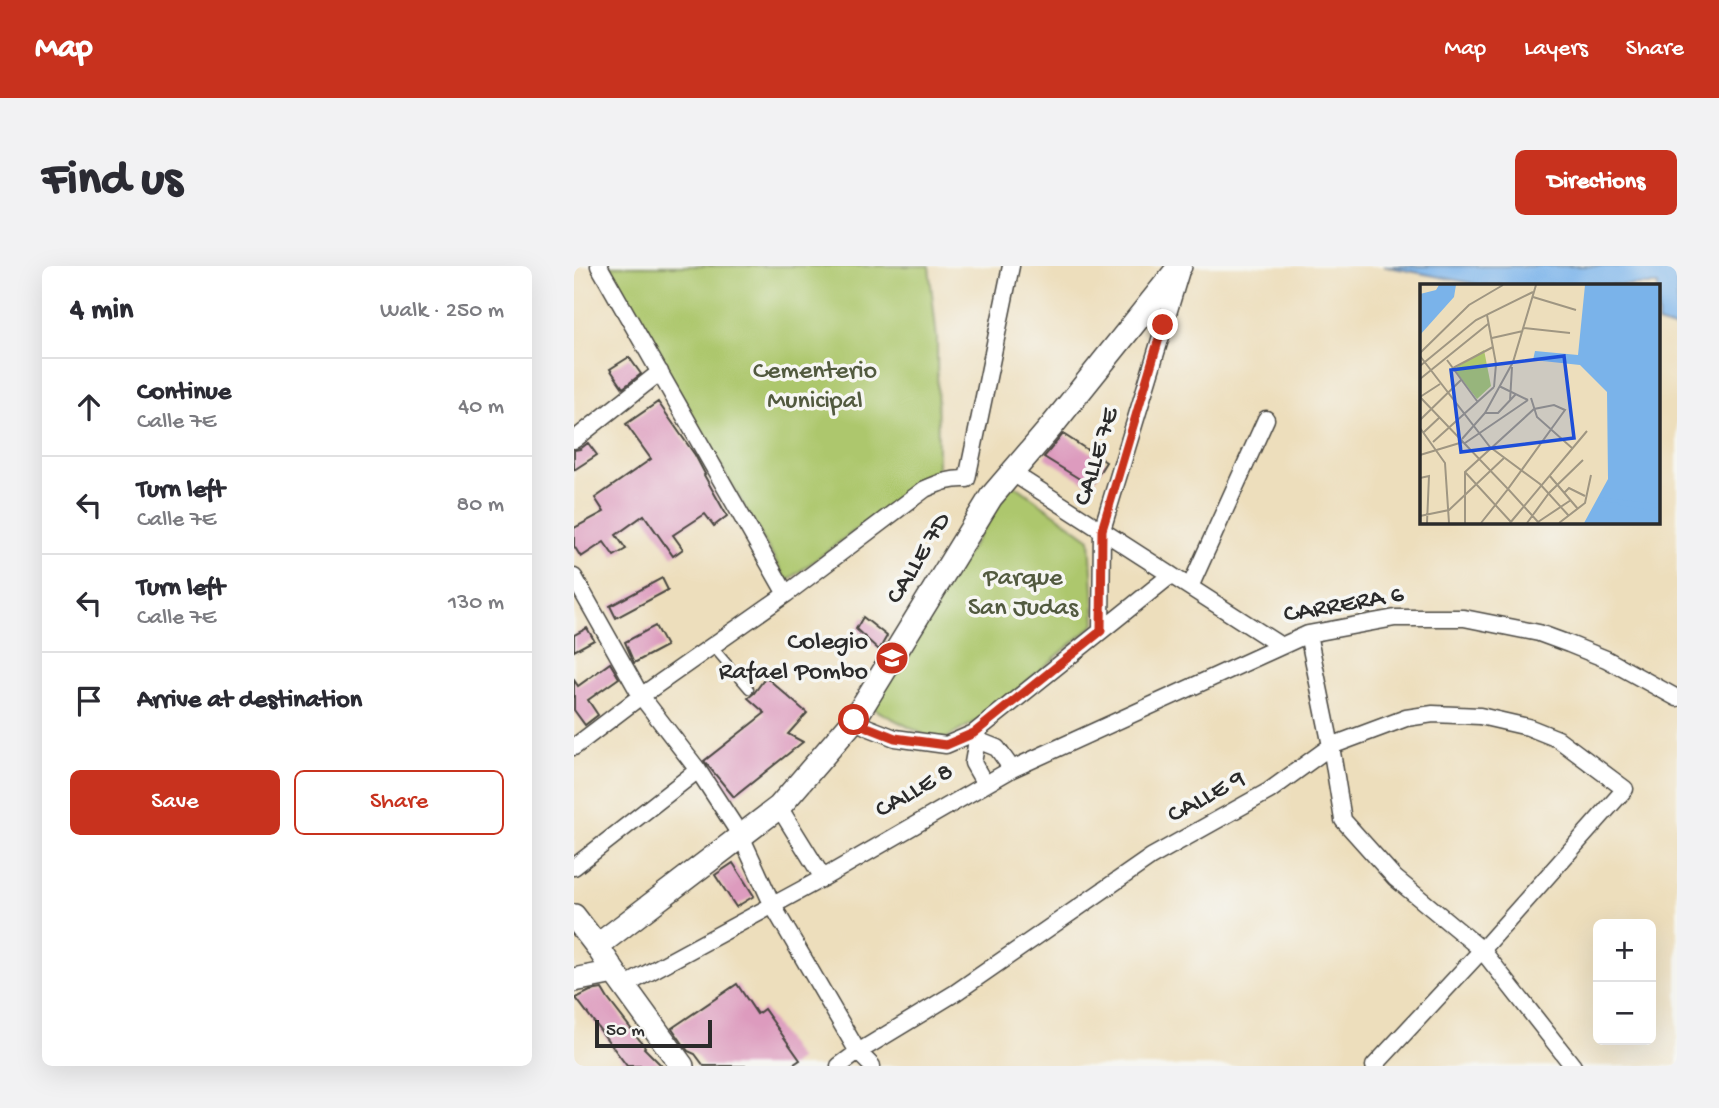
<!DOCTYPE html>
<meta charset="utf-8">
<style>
body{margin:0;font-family:"Gochi Hand",sans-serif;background:#f2f2f3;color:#2b2b33}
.controls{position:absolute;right:21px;bottom:21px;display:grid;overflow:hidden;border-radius:10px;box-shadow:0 7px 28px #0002}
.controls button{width:63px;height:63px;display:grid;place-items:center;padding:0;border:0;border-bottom:2px solid #e1e1e2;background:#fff;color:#2b2b33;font:35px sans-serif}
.scale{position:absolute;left:21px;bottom:18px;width:117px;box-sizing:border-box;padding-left:7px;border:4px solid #2b2b2b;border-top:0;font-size:19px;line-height:24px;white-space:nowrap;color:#2b2b2b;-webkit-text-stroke:5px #f6f6f2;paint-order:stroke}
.stop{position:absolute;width:21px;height:21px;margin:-16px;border:5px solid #c8321e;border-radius:50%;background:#fff}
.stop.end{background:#c8321e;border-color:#fff;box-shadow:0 2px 7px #0008}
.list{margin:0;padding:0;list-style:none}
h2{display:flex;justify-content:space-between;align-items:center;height:91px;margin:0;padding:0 28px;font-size:30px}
h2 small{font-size:23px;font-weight:400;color:#7c7c81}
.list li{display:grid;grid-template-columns:46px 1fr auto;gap:21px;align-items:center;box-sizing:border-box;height:98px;padding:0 28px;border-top:2px solid #e1e1e2}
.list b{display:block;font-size:26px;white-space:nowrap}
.list p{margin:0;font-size:23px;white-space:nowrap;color:#7c7c81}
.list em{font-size:23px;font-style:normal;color:#7c7c81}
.actions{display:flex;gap:14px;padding:21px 28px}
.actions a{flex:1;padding:16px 0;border:2px solid #c8321e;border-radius:10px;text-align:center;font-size:24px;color:#c8321e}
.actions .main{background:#c8321e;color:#fff}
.icon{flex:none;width:38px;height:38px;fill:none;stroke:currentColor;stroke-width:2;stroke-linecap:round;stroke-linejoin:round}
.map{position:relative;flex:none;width:1103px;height:800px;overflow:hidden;border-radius:10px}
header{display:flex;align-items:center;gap:42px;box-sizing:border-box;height:98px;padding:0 35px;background:#c8321e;color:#fff}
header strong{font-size:33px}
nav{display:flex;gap:38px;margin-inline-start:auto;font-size:24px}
.intro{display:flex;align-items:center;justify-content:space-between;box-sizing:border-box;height:168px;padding:0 42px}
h1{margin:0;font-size:49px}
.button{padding:18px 32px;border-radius:10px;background:#c8321e;color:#fff;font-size:24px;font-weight:700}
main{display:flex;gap:42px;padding:0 42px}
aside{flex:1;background:#fff;border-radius:10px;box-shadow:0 7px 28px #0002}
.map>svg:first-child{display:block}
.green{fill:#adc76d;stroke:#6c794c;stroke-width:2}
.water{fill:#7ab3ea;stroke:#526f8a;stroke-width:2}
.building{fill:#dd9bbe}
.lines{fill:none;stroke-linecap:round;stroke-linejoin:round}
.lane-casing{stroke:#484641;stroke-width:11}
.street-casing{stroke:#484641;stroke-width:19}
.secondary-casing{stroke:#484641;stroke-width:26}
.lane{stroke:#fff;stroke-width:8}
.street{stroke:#fff;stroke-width:16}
.secondary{stroke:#fff;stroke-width:23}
.route{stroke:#c8321e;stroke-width:9}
.labels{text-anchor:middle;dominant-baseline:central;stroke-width:7;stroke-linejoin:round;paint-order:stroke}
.park-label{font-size:26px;fill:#525a3f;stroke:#f6f6f2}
.street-label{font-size:26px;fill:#2b2b2b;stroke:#f6f6f2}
.poi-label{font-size:26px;fill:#2b2b2b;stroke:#f6f6f2;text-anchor:end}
.inset-river{fill:none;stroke:#7ab3ea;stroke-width:3.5}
.inset-road{fill:none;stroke:#9f9682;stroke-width:2}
.view{fill:#1d4ed8;fill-opacity:0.15;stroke:#1d4ed8;stroke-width:3.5}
.inset-edge{fill:none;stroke:#2b2b2b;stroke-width:3.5}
</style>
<header>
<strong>Map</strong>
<nav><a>Map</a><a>Layers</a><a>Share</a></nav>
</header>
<div class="intro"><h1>Find us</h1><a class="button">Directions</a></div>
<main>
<aside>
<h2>4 min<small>Walk · 250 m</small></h2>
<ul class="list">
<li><svg class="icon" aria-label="ahead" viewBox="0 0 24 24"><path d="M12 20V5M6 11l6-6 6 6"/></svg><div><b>Continue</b><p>Calle 7E</p></div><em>40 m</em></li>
<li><svg class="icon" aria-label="left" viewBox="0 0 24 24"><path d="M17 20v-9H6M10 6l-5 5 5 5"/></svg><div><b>Turn left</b><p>Calle 7E</p></div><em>80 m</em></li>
<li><svg class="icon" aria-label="left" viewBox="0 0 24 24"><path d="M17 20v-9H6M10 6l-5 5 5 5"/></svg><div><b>Turn left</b><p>Calle 7E</p></div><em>130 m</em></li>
<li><svg class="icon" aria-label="arrive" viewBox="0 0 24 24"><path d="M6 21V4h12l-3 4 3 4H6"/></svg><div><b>Arrive at destination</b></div></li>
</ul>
<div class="actions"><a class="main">Save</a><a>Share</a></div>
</aside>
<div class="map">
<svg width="1103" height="800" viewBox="0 0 1103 800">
<rect width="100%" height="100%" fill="#f6f6f2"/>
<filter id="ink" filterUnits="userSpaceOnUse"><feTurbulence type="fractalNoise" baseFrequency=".0143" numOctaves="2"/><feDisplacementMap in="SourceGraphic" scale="14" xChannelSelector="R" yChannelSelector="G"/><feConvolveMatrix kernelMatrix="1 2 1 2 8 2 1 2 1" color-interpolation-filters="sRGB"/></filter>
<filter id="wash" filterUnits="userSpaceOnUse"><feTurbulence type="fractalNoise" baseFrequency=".00686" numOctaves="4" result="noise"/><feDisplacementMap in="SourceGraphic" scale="28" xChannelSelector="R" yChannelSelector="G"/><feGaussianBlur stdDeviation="1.57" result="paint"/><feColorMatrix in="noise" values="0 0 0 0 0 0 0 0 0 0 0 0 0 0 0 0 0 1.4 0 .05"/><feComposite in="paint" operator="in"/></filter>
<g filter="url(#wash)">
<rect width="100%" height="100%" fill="#eddebc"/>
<path class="green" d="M 32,0 L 355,0 L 363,73 L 364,203 L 213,315 Z
M 438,217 L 516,273 L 521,358 L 414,448 L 371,473 L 356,472 L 296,441 Z"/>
<path class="water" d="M 810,0 L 1103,0 L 1103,63 L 1084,57 L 1084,19 L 907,19 Z"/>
<g id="blocks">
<path class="building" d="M 55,91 L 67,108 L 49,122 L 36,103 Z
M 84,136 L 121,189 L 131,208 L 130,209 L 153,250 L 140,260 L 131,248 L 99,269 L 109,283 L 99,290 L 70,249 L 42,269 L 52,283 L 40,290 L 30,276 L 7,291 L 0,280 L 0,262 L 30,246 L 21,232 L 77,193 L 52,158 Z
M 489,168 L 532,196 L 517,220 L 470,191 Z
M 14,177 L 23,189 L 0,204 L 0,184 L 6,183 Z
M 88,312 L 94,324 L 42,352 L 36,340 Z
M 289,351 L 313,370 L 305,384 L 282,363 Z
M 81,360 L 92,380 L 60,397 L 51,376 Z
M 13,362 L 20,374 L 0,385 L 0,369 Z
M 36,397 L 45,412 L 14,434 L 24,449 L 11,459 L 0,444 L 0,414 L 4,420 Z
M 192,411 L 233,447 L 214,468 L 229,476 L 160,531 L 130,495 L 191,447 L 174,432 L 180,427 Z
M 159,597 L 180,630 L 162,641 L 141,609 Z
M 163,718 L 183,748 L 190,743 L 226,794 L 217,800 L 130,800 L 121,788 L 114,785 L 98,762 Z
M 28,723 L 34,733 L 71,781 L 70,782 L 88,800 L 53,800 L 2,732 L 16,725 Z"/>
</g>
</g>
<g filter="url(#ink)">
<use href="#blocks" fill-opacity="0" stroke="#484641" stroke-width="2"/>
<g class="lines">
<defs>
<path id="lane" d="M 138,380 L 175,423"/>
<path id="street" d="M 25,0 L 212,328
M 0,174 L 86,106
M 437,206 L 707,380
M 393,213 L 437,0
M 0,311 L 67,430 L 124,504 L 167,570 L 199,640 L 284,786 L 298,800
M 616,321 L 692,153
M 527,365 L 528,264 L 606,8
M 734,368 L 757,480 L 769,554 L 821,612 L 908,684 L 999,800
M 280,454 L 293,461 L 321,472 L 372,479 L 400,467 L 597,309
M 400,467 L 403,474 L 399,497 L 411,518
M 403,474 L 423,482 L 438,503
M 0,481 L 67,430 L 212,328 L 351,223 C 365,217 377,212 393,213
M 205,541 L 249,612
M 0,601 L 124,504
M 50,720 L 249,612 L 438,503 L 734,368 L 821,352 L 890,352 L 965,367 L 995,378 L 1032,393 L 1103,432
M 265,800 L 284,786 L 381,727 L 577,591 L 695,525 L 757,480 L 832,452 L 859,448 L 906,450 L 954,461 L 984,473 L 1051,523 L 908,684 L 800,800"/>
<path id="secondary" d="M 0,650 L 23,680 L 40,706 L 108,800
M 23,680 L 205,541 L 280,454 L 417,231 L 477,161 L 606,0
M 0,714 L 40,706"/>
</defs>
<use href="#lane" class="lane-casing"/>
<use href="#street" class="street-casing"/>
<use href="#secondary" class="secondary-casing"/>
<use href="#lane" class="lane"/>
<use href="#street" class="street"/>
<use href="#secondary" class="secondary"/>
</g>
</g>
<g class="lines" filter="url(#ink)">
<path class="route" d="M 280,454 L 293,461 L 321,472 L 372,479 L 400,467 L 527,365 L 528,264 L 589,59"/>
</g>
<defs>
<symbol id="school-disc" viewBox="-11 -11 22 22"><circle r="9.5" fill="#c8321e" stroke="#f6f6f2"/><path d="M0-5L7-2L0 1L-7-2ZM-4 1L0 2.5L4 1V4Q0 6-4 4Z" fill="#fff"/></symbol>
</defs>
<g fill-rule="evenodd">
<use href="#school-disc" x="299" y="373" width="38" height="38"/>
</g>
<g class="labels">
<g class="park-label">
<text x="241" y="106">Cementerio<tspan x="241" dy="30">Municipal</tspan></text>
<text x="449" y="313">Parque<tspan x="449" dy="30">San Judas</tspan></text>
</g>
<g class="street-label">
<text transform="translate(524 191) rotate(-73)">CALLE 7E</text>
<text transform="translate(346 293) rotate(-59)">CALLE 7D</text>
<text transform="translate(770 340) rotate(-10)">CARRERA 6</text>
<text transform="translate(341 526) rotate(-30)">CALLE 8</text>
<text transform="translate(633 532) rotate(-29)">CALLE 9</text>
</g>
<g class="poi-label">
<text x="294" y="377">Colegio<tspan x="294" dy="30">Rafael Pombo</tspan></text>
</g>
</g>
<g transform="translate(846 18)">
<rect width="240" height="240" fill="#eddebc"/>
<path d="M 64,66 L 71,102 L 57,115 L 34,85 Z" fill="#adc76d"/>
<path d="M 19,1 L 36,1 L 34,13 L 0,51 L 0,10 L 16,6 ZM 165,1 L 240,1 L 240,239 L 164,239 L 188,195 L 187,108 L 160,81 L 113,76 L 115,67 L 158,71 Z" fill="#7ab3ea"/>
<path class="inset-river" d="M 179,215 L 240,222M 199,219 L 240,226"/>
<path class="inset-road" d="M 113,13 L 156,26M 67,31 L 76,80 L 74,103M 104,44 L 150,49M 72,54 L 103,47M 0,69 L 49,21 L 83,1M 0,72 L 70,163 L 120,200 L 149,232M 27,76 L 57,117M 0,82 L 56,36 L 113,8M 33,84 L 73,63M 0,95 L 68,40M 79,102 L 108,116M 0,113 L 20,100M 0,113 L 88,205 L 61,239M 111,114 L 117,133 L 152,164M 90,117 L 92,83M 65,129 L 78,129 L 96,110M 0,136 L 41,96M 0,144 L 25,179 L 29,239M 4,148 L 20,133M 42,155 L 65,129 L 93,78 L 116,1M 13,158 L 74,103M 45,159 L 108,116M 0,171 L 43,158M 45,188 L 91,238M 129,191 L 158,225M 0,194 L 9,192 L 7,239M 144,209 L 149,204 L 165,212M 0,232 L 29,226 L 84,174M 118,238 L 151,216M 45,239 L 45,188 L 114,125 L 134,121 L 145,126 L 88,205 L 119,239M 90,239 L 167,147M 107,239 L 129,209 L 163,176M 139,239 L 165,219 L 171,191"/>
<path class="view" d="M 144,72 L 154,154 L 41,168 L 31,86 Z"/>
<rect width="240" height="240" class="inset-edge"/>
</g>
</svg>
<div class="controls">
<button>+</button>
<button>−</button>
</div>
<div class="scale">50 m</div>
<div class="stop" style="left:280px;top:454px"></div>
<div class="stop end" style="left:589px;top:59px"></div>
</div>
</main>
